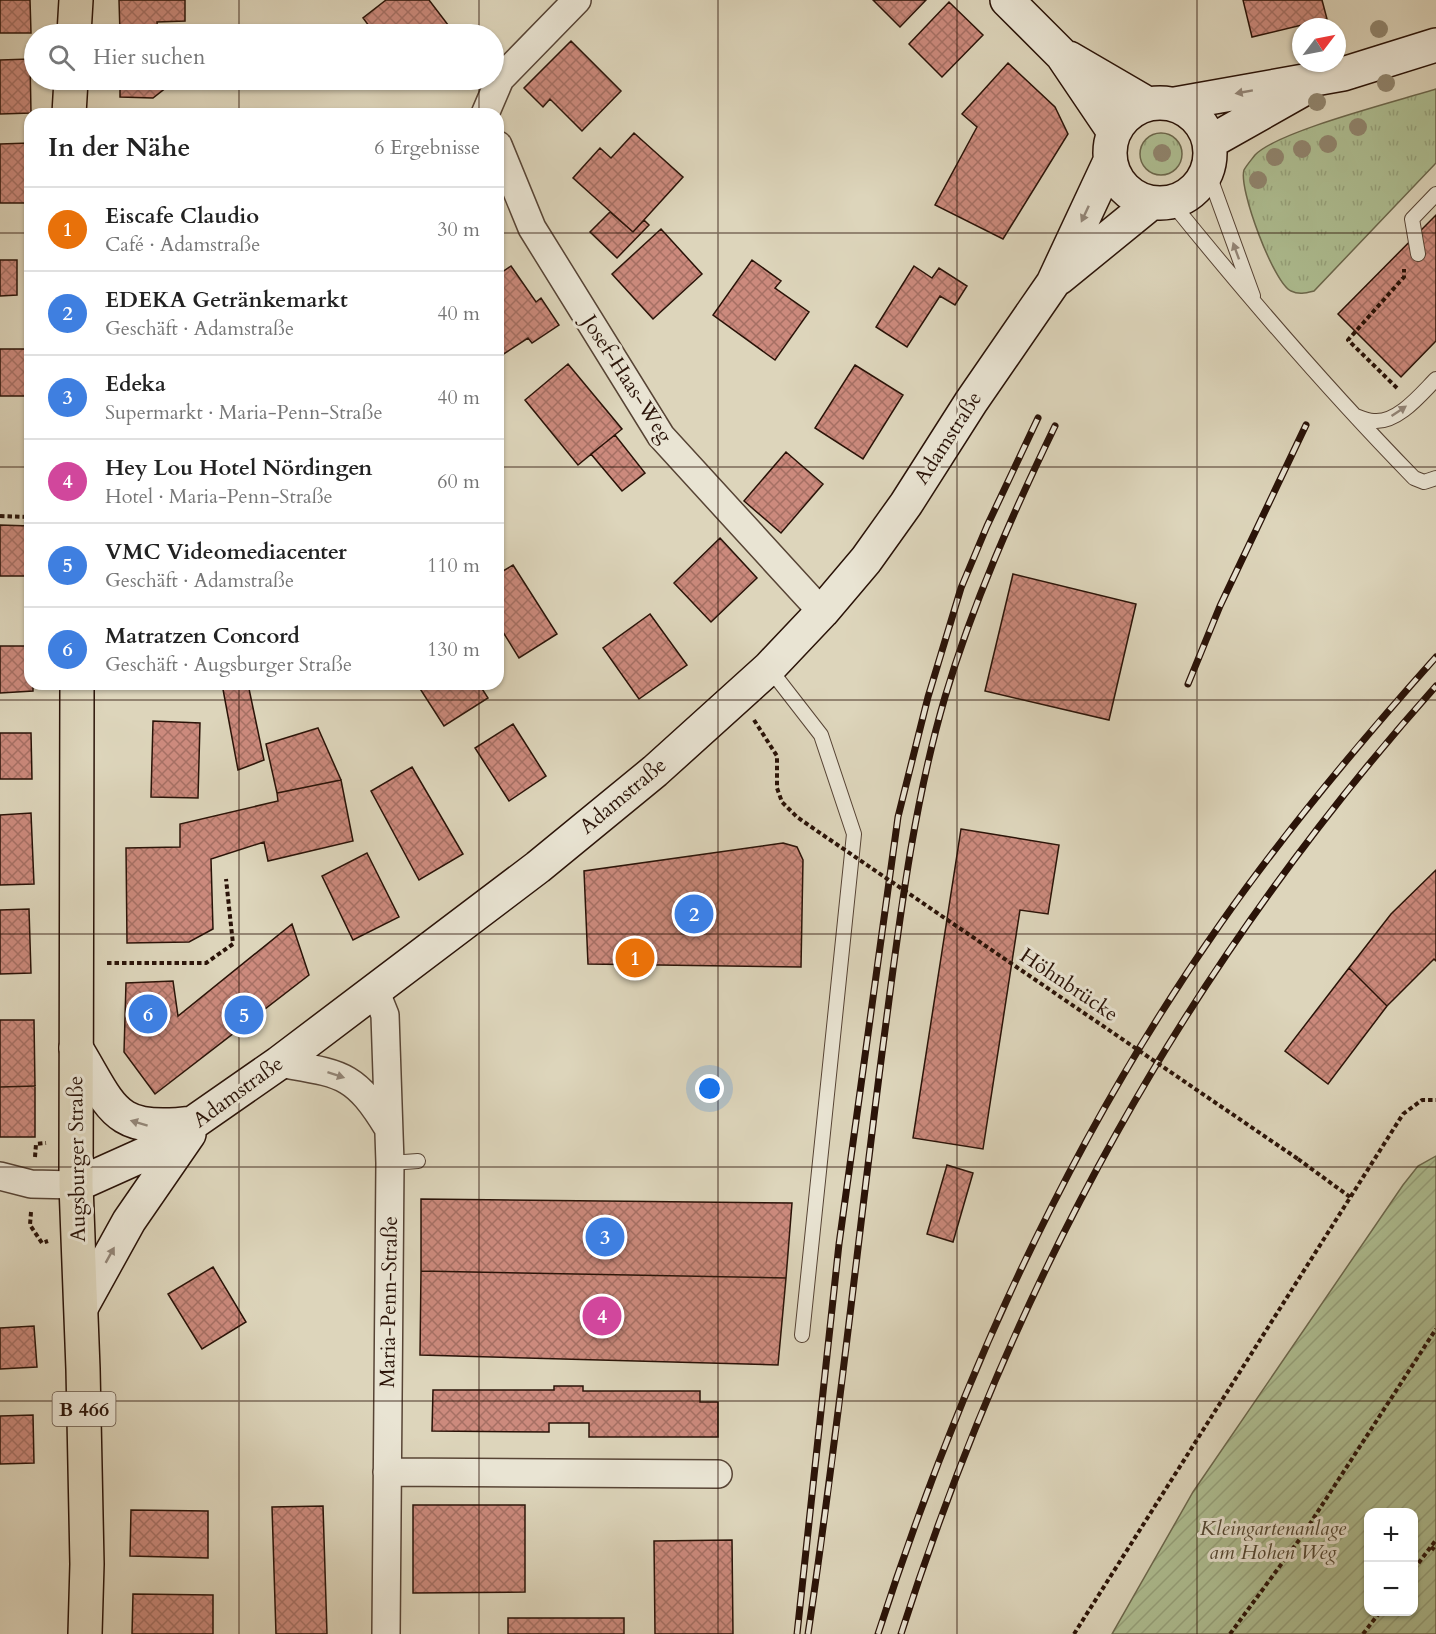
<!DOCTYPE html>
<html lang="de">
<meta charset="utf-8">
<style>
body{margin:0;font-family:Cardo,serif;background:#f2f2f2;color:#222}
.controls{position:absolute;right:18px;bottom:18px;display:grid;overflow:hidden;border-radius:12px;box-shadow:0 2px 4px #0004}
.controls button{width:54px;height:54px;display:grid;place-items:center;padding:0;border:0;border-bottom:2px solid #e0e0e0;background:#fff;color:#222;font:30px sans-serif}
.compass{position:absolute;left:1292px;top:18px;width:54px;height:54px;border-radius:50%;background:#fff;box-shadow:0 2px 4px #0004;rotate:58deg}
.you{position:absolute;left:710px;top:1089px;width:21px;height:21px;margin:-15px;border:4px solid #fff;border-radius:50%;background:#1a73e8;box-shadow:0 0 0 9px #1a73e833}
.badge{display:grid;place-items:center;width:39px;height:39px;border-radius:50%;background:#8f2418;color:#fff;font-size:20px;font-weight:700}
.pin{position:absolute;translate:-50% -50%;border:3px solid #fff;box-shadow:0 2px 6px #0006}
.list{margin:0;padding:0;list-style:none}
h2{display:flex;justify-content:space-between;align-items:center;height:78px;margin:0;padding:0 24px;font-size:26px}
h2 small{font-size:20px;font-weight:400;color:#767676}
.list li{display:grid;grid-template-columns:39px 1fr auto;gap:18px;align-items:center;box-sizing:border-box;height:84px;padding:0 24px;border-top:2px solid #e0e0e0}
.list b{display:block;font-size:22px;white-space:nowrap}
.list p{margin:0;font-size:20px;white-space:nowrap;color:#767676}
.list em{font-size:20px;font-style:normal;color:#767676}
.icon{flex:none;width:33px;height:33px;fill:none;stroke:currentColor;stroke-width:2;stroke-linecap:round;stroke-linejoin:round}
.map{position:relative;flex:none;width:1436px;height:1634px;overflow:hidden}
.search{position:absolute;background:#fff;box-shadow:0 2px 4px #0004;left:24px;top:24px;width:480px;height:66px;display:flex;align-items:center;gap:15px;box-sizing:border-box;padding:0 21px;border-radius:33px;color:#767676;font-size:22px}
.panel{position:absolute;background:#fff;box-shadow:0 2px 4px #0004;left:24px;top:108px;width:480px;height:582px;border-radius:18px}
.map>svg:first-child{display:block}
.grass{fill:url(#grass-tufts);stroke:#6c684d;stroke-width:1.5}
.garden{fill:url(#garden-furrows);stroke:#6c684d;stroke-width:1.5;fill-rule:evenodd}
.building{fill:url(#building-cross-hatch);stroke:#2a1308;stroke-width:1.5}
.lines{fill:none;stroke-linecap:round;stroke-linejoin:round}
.lane-casing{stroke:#574435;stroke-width:16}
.street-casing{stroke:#574435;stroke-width:30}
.secondary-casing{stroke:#2a1308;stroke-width:36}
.primary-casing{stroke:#2a1308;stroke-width:36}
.path{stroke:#2a1308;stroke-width:4;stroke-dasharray:4.5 3;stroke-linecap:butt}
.lane{stroke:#e9e4d3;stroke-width:14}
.street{stroke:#e9e4d3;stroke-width:27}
.secondary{stroke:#e9e4d3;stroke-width:33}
.primary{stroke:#ddd5bb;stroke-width:33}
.rail-casing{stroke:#2a1308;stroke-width:7}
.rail{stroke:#e9e4d3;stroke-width:4.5;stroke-dasharray:14;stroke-linecap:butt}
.path-bridge{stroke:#2a1308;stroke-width:4;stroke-dasharray:4.5 3;stroke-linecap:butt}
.tree{fill:#91866f}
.oneway{fill:#938678}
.grid{fill:none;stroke:#2a1308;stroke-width:1.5;stroke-opacity:0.55}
.labels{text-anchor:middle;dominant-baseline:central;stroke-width:6;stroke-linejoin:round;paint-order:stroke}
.shield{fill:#e9e4d3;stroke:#635245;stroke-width:1.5}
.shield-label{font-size:20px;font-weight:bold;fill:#2a1308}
.street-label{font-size:21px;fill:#2a1308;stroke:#e9e4d3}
.park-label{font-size:21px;font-style:italic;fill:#524631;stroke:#e9e4d3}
</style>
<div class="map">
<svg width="1436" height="1634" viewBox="0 0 1436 1634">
<defs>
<pattern id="grass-tufts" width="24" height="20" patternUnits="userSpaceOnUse" patternTransform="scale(1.5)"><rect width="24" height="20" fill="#aebe92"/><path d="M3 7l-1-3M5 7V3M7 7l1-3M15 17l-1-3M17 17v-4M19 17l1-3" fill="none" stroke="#96a27c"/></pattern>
<pattern id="garden-furrows" width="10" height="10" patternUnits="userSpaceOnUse" patternTransform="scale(1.5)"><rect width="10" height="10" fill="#aebe92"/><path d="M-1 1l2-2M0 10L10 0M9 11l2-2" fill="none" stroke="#96a27c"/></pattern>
<pattern id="building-cross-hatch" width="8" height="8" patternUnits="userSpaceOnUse" patternTransform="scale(1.5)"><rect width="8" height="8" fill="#cc8a7d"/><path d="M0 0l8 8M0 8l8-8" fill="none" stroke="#a67064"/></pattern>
</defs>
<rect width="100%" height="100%" fill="#ddd5bb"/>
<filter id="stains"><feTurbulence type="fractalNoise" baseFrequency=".00333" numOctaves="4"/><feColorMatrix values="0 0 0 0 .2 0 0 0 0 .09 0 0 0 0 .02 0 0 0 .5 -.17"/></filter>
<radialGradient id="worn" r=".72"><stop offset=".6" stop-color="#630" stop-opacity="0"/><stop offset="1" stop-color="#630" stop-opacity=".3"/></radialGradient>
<path class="grass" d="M 1436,89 L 1436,163 L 1314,291 C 1306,293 1299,295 1291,291 C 1274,284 1238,188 1244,170 C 1246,166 1252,159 1255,155 C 1278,131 1398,101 1436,89 Z
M1140 154a21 21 0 1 1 42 0a21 21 0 1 1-42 0Z"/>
<path class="garden" d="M 1436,1156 L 1436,1634 L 1112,1634 L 1193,1492 L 1403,1185 L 1418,1166 ZM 1368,1512 L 1414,1512 L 1414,1612 L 1368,1612 Z"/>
<path class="building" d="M 0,0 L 30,0 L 31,33 L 0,33 Z
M 119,0 L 185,0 L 185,21 L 157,22 L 158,32 L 120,33 Z
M 386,0 L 429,0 L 455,34 L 375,34 L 363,18 Z
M 873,0 L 926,0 L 900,27 Z
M 1243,0 L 1322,0 L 1327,19 L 1252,37 Z
M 949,2 L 983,35 L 942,77 L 909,44 Z
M 571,41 L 621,91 L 582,131 L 550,99 L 543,107 L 524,88 Z
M 30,59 L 31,113 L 0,114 L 0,60 Z
M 1008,63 L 1055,107 L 1068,134 L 1003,239 L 935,205 L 977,127 L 962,114 Z
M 120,80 L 176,80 L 153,98 L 120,97 Z
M 634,133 L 683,177 L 633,232 L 573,178 L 600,148 L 611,158 Z
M 29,143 L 30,203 L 0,203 L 0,144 Z
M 610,212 L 633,232 L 644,220 L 649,225 L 617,258 L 590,232 Z
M 1436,215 L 1436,341 L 1401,377 L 1338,314 Z
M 661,229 L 702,274 L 653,319 L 612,274 Z
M 0,260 L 17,260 L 17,295 L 0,296 Z
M 752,260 L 781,281 L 775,288 L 809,312 L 775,360 L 713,315 Z
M 511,266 L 536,302 L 541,298 L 559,325 L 532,343 L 528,338 L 499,357 L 498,275 Z
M 914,266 L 932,278 L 939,268 L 967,286 L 955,305 L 940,296 L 907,347 L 876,327 Z
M 0,349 L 30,349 L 30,396 L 0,396 Z
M 568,364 L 622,429 L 578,465 L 525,400 Z
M 855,365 L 903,395 L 863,459 L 815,428 Z
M 615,435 L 645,473 L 622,491 L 591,454 Z
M 786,452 L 823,484 L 781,533 L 744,501 Z
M 0,525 L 30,526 L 30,576 L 0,576 Z
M 720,538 L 757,578 L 711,622 L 674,583 Z
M 513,565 L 557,634 L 519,658 L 498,624 L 498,574 Z
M 1013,574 L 1136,604 L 1109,720 L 985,691 Z
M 650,614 L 687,665 L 639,699 L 603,648 Z
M 0,646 L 30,646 L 30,684 L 33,684 L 33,691 L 0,693 Z
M 222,684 L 248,684 L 264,760 L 238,770 Z
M 417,684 L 479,684 L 488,698 L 444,726 Z
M 153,721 L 200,723 L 198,798 L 151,797 Z
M 513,724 L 546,776 L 509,801 L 475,748 Z
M 318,728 L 341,780 L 277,793 L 266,744 Z
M 0,733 L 31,733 L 32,779 L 0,779 Z
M 412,767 L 463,854 L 419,880 L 371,791 Z
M 341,780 L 353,841 L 268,861 L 264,842 L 211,859 L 213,929 L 189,942 L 127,943 L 126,848 L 180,847 L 180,824 L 278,801 L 277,793 Z
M 31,813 L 34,884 L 0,885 L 0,815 Z
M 961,829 L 1059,845 L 1048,914 L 1020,910 L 983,1149 L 913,1138 Z
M 783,843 L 797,847 L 803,860 L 801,967 L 588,964 L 584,871 Z
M 367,853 L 399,917 L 353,940 L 322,876 Z
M 1436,870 L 1436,961 L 1434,959 L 1387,1006 L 1349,968 L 1391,914 Z
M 29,909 L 31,973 L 0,974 L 0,910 Z
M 292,924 L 309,975 L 155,1094 L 124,1052 L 126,983 L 173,981 L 178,1016 Z
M 1349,968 L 1387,1006 L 1328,1084 L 1285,1051 Z
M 0,1020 L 34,1020 L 35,1086 L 0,1087 Z
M 35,1086 L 35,1137 L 0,1137 L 0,1087 Z
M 947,1165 L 973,1173 L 953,1242 L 927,1234 Z
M 421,1199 L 792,1203 L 786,1278 L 421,1271 Z
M 213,1267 L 246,1322 L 202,1349 L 168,1294 Z
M 421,1271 L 786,1278 L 778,1365 L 420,1355 Z
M 34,1326 L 37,1367 L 0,1369 L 0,1328 Z
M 554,1386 L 583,1386 L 583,1391 L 700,1391 L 700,1402 L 718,1402 L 718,1437 L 589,1437 L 589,1423 L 549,1423 L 549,1432 L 432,1431 L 433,1390 L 554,1390 Z
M 33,1415 L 34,1463 L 0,1464 L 0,1416 Z
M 413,1505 L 525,1505 L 525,1592 L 413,1593 Z
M 323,1506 L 327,1634 L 276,1634 L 272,1507 Z
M 131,1510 L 208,1511 L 208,1558 L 130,1556 Z
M 732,1540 L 733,1634 L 655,1634 L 654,1541 Z
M 133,1594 L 213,1595 L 213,1634 L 132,1634 Z
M 508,1618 L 624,1618 L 624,1634 L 508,1634 Z"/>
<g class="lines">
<defs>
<path id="lane" d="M 1208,172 L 1253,296
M 1172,203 C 1249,298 1328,390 1414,478 L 1424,482 L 1436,478
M 1418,254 L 1412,219 L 1436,194
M 1356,416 C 1361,418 1368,421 1374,421 C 1398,423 1421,394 1436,379
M 769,668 L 821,735 L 854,834 L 802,1335
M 390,1163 L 418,1161"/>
<path id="street" d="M 485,114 L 500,79 L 577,0
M 498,145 L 532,228 L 661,436 L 822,612
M 375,990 L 385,1015 L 390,1163 L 386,1634
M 279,1063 C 341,1074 354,1072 388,1128
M 0,1176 L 31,1184 L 76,1185
M 387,1472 L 718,1474"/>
<path id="secondary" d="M 1007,0 L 1062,55 L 1114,132
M 1069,58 L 1148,104
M1110 153a50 50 0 1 1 100 0a50 50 0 1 1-100 0Z
M 1175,104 L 1343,74 L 1436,45
M 1210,142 L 1302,90
M 1059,278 L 1151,203
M 76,1048 C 113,1109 113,1133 192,1123
M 76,1185 L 154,1150 L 279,1063 L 538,867 L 655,771 L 769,668 L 822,612 L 866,560 L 906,504 L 971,402 L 1053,283 L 1110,161
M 82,1306 L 129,1221 L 189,1134"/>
<path id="primary" d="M 74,34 L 76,0
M 69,114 L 71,80
M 77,684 L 76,1185 L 83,1369 L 87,1564 L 85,1634"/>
</defs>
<use href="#lane" class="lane-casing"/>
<use href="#street" class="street-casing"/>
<use href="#secondary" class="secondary-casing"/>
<use href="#primary" class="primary-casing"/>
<path class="path" d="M 1397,388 L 1348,340 L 1404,277 L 1404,269
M 0,516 L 30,517
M 754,720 L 777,756 L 777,788 L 782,802 L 797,817 L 823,835
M 107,963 L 206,963 L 233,944 L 226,879
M 35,1157 L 36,1144 L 46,1143
M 1298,1159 L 1350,1197
M 31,1212 L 30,1225 L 42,1243 L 48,1241
M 1431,1547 L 1436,1551
M 1414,1569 L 1436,1540
M 1074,1634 L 1403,1114 L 1422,1100 L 1436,1100
M 1230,1634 L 1302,1536 L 1436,1329
M 1363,1634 L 1380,1612"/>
<use href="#lane" class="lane"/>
<use href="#street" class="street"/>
<use href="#secondary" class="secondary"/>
<use href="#primary" class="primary"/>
<defs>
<path id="rail" d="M 1188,684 L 1220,606 L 1306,425
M 797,1634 L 839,1244 L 898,817 L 928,697 L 961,588 L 987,526 L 1038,418
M 808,1634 C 837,1441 857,1247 882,1053 C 898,934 911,813 945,697 C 973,603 1012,515 1055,426
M 878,1634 C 959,1383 1069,1139 1221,923 C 1287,829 1360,742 1436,657
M 901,1634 C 1015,1278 1186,966 1436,686"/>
</defs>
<use href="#rail" class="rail-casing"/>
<use href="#rail" class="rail"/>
<path class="path-bridge" d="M 823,835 L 1298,1159"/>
</g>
<g class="tree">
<circle cx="1379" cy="29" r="9"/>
<circle cx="1386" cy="83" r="9"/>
<circle cx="1317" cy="102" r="9"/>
<circle cx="1358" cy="127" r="9"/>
<circle cx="1328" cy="144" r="9"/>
<circle cx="1302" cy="149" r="9"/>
<circle cx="1162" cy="153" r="9"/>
<circle cx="1275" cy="157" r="9"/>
<circle cx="1258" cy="180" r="9"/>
</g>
<defs><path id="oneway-solid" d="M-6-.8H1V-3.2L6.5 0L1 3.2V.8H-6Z" transform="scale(1.5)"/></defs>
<g class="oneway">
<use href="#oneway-solid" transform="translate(1244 92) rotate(170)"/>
<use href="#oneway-solid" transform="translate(1085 214) rotate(115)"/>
<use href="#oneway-solid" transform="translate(1236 251) rotate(-110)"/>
<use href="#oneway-solid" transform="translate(1399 411) rotate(-34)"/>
<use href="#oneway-solid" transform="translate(336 1075) rotate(18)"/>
<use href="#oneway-solid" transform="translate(139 1123) rotate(-163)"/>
<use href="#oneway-solid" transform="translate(110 1255) rotate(-61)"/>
</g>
<path class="grid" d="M 239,0 L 239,34M 479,0 L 479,34M 718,0 L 718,1634M 957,0 L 957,1634M 1197,0 L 1197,1634M 239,80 L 239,114M 479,80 L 479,114M 0,233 L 30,233M 498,233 L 1436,233M 0,467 L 30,467M 498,467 L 1436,467M 239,684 L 239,1634M 479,684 L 479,1634M 0,700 L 1436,700M 0,934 L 1436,934M 0,1167 L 1436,1167M 0,1401 L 1436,1401"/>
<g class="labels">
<rect class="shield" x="52.5" y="1392" width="63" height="34" rx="4.5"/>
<g class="shield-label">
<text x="84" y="1409">B 466</text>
</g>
<g class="street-label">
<text transform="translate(627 379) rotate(57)">Josef-Haas-Weg</text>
<text transform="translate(948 438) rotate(-57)">Adamstraße</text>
<text transform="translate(623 796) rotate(-40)">Adamstraße</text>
<text transform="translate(1069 985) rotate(34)">Höhnbrücke</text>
<text transform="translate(238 1092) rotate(-36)">Adamstraße</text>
<text transform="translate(77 1159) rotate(-91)">Augsburger Straße</text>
<text transform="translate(389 1302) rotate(-89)">Maria-Penn-Straße</text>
</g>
<g class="park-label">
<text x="1273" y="1528">Kleingartenanlage<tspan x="1273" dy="24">am Hohen Weg</tspan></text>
</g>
</g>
<rect width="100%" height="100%" filter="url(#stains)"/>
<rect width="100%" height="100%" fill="url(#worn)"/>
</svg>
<div class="controls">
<button>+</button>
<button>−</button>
</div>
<svg class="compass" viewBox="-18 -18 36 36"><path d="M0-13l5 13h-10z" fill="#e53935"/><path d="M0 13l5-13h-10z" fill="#767676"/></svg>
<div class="you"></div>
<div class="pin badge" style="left:635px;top:958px;background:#e8710a">1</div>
<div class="pin badge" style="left:694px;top:914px;background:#3f7fe0">2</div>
<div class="pin badge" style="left:605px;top:1237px;background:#3f7fe0">3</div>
<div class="pin badge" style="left:602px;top:1316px;background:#d1479c">4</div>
<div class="pin badge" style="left:244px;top:1015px;background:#3f7fe0">5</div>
<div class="pin badge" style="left:148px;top:1014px;background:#3f7fe0">6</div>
<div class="search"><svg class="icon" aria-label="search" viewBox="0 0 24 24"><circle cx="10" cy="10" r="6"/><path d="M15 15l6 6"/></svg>Hier suchen</div>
<section class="panel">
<h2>In der Nähe<small>6 Ergebnisse</small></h2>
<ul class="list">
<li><span class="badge" style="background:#e8710a">1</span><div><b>Eiscafe Claudio</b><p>Café · Adamstraße</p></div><em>30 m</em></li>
<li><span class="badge" style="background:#3f7fe0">2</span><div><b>EDEKA Getränkemarkt</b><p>Geschäft · Adamstraße</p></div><em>40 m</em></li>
<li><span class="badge" style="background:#3f7fe0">3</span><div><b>Edeka</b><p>Supermarkt · Maria-Penn-Straße</p></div><em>40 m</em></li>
<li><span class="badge" style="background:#d1479c">4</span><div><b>Hey Lou Hotel Nördingen</b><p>Hotel · Maria-Penn-Straße</p></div><em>60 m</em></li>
<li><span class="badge" style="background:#3f7fe0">5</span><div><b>VMC Videomediacenter</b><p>Geschäft · Adamstraße</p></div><em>110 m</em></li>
<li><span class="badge" style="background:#3f7fe0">6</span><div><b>Matratzen Concord</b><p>Geschäft · Augsburger Straße</p></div><em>130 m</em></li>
</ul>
</section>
</div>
